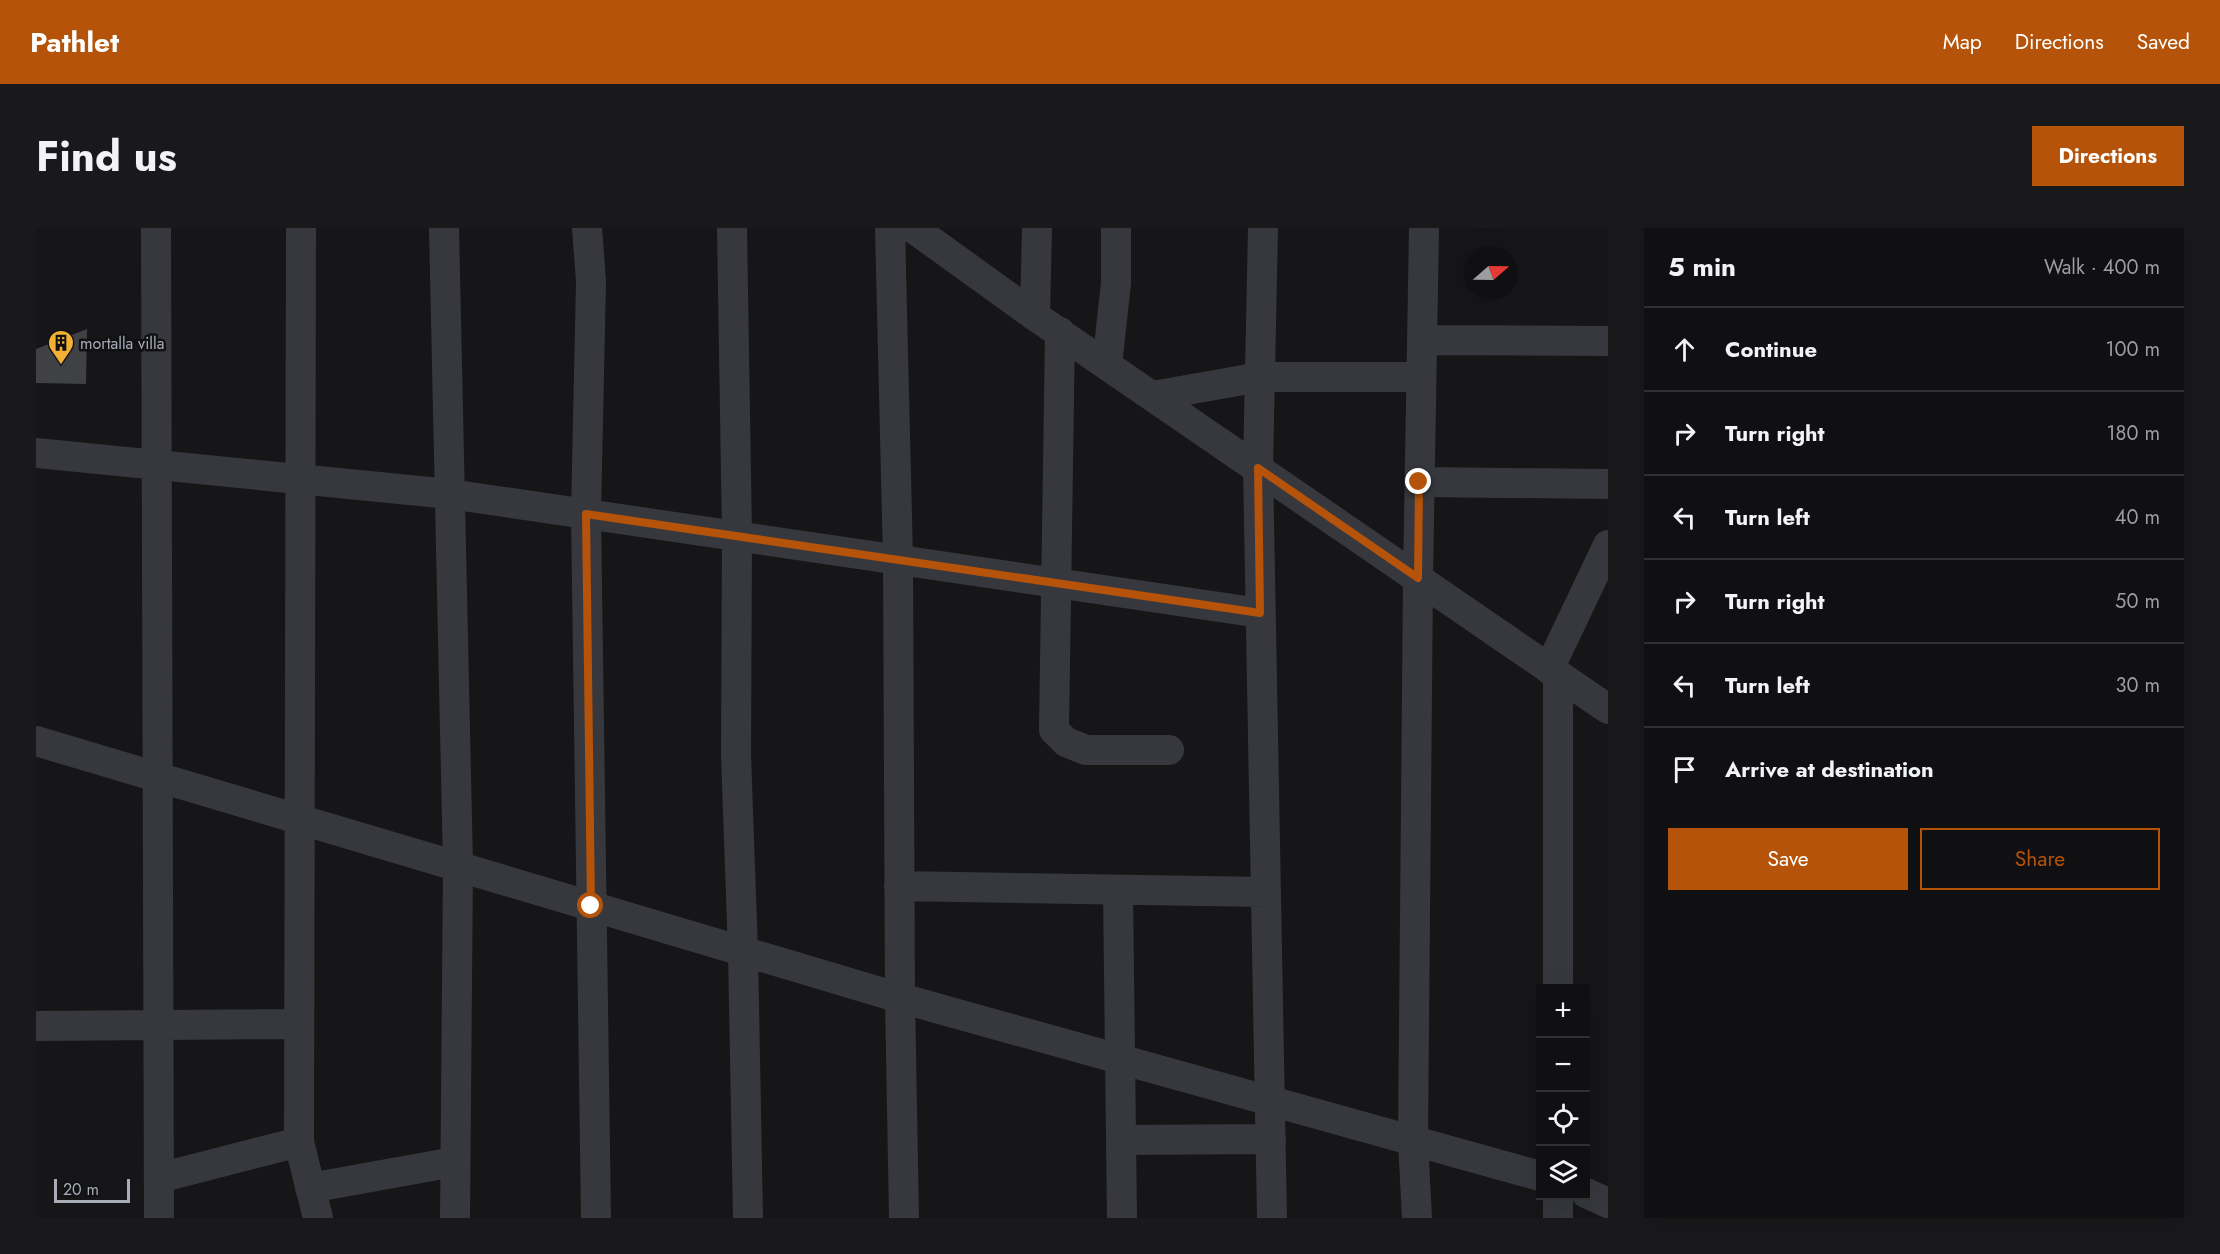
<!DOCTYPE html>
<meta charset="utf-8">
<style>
body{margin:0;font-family:Jost,sans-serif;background:#19191b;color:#f1f3f6}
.controls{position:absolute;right:18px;bottom:18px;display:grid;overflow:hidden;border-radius:0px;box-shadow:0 6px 24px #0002}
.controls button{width:54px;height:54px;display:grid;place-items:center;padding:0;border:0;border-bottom:2px solid #303032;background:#101012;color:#f1f3f6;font:30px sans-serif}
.compass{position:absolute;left:1428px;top:18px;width:54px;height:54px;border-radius:50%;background:#101012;box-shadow:0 6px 24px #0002;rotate:70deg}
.scale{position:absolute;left:18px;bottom:15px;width:76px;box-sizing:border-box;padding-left:6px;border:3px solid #a8adb8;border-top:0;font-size:16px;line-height:21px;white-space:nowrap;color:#a8adb8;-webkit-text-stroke:4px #111113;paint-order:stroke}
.stop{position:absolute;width:18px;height:18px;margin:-14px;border:4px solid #b45309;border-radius:50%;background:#fff}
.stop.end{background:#b45309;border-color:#fff;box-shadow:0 2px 6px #0008}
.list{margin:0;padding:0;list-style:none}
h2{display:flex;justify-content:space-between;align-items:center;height:78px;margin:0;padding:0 24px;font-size:26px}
h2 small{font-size:20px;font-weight:400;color:#9c9d9f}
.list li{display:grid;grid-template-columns:39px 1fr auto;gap:18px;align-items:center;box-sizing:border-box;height:84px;padding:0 24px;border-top:2px solid #303032}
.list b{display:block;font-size:22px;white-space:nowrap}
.list em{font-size:20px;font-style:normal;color:#9c9d9f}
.actions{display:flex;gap:12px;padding:18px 24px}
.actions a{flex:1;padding:14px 0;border:2px solid #b45309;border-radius:0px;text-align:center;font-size:21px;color:#b45309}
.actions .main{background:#b45309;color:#fff}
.icon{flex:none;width:33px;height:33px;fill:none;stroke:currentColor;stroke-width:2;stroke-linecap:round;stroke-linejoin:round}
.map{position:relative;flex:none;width:1572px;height:990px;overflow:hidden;border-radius:0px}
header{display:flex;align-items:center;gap:36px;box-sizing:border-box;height:84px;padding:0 30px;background:#b45309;color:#fff}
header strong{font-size:28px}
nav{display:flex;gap:33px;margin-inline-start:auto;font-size:21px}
.intro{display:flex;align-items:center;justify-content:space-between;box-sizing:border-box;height:144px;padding:0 36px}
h1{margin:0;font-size:42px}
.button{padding:15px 27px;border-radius:0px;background:#b45309;color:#fff;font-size:21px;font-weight:700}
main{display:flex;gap:36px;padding:0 36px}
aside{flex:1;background:#101012;border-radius:0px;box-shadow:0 6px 24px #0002}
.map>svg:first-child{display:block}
.building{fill:#404145}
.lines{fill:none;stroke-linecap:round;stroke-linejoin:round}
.minor{stroke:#37383d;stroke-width:30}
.route{stroke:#b45309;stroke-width:8}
.labels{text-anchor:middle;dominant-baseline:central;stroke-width:5;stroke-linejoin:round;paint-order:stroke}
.poi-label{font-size:16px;fill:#a8adb8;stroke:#111113;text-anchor:start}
</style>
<header>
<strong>Pathlet</strong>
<nav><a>Map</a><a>Directions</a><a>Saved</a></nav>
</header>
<div class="intro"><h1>Find us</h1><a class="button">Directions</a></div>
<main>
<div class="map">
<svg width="1572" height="990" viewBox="0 0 1572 990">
<rect width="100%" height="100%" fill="#161618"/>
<path class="building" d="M 51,101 L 50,156 L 0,155 L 0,121 Z"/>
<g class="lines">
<path class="minor" d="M 120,0 L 123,990
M 265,0 L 263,914 L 282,990
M 408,0 L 422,638 L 419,990
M 551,0 L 555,53 L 550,286 L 560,990
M 696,0 L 701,308 L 700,527 L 707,723 L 712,990
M 854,0 L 862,331 L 864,770 L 868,990
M 877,0 L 999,88 L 1572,481
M 1227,0 L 1222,240 L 1236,990
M 999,88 L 1001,0
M 1024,104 L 1018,502 L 1030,514 L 1050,522 L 1133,522
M 1386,112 L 1572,113
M 1071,137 L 1080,55 L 1080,0
M 1117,168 L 1224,149 L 1385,149
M 0,225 L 414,266 L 1224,385
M 1383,254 L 1572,256
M 1513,441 L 1572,317
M 0,513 L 864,770 L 1504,948
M 863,658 L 1230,664
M 1082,662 L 1086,990
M 1522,760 L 1522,447
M 0,798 L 263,796
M 1085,912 L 1235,911
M 123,950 L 263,914
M 274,960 L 418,934
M 1550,965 L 1572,975
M 1522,968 L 1522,990
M 1381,990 L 1377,913 L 1382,350 L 1388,0"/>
</g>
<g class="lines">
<path class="route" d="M 555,678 L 550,286 L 1224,385 L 1222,240 L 1382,350 L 1383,254"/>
</g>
<defs>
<symbol id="building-pin" viewBox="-11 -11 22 30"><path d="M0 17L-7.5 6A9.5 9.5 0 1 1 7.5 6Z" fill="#f2b134" stroke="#111113"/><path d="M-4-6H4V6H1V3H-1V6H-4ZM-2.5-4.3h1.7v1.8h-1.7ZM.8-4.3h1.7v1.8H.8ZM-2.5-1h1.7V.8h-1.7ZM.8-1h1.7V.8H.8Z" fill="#111"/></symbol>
</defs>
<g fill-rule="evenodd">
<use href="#building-pin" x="10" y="100" width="30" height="40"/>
</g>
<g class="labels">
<g class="poi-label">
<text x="44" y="115">mortalla villa</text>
</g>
</g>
</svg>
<div class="controls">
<button>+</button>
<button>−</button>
<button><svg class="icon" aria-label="locate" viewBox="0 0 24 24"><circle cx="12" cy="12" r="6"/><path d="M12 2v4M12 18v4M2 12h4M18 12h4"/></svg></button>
<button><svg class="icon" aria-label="layers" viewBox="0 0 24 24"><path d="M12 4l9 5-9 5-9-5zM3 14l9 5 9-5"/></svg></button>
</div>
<svg class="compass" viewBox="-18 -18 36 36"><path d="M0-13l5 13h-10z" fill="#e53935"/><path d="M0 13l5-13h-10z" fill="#9c9d9f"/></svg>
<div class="scale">20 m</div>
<div class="stop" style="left:555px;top:678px"></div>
<div class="stop end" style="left:1383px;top:254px"></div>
</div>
<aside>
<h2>5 min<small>Walk · 400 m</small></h2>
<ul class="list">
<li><svg class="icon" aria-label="ahead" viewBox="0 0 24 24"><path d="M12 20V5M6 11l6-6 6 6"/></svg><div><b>Continue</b></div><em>100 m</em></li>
<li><svg class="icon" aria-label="right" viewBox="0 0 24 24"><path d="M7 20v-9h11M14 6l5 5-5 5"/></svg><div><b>Turn right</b></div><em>180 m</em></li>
<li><svg class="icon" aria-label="left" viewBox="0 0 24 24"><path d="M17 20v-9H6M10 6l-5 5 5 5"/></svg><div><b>Turn left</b></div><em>40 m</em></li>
<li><svg class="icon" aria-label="right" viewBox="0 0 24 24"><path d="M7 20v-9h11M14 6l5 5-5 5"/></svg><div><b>Turn right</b></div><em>50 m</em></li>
<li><svg class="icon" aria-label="left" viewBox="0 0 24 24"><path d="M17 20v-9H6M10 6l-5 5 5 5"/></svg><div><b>Turn left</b></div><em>30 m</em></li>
<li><svg class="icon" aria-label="arrive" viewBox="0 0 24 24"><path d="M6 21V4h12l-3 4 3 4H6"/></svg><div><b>Arrive at destination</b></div></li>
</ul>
<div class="actions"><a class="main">Save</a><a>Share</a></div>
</aside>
</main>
